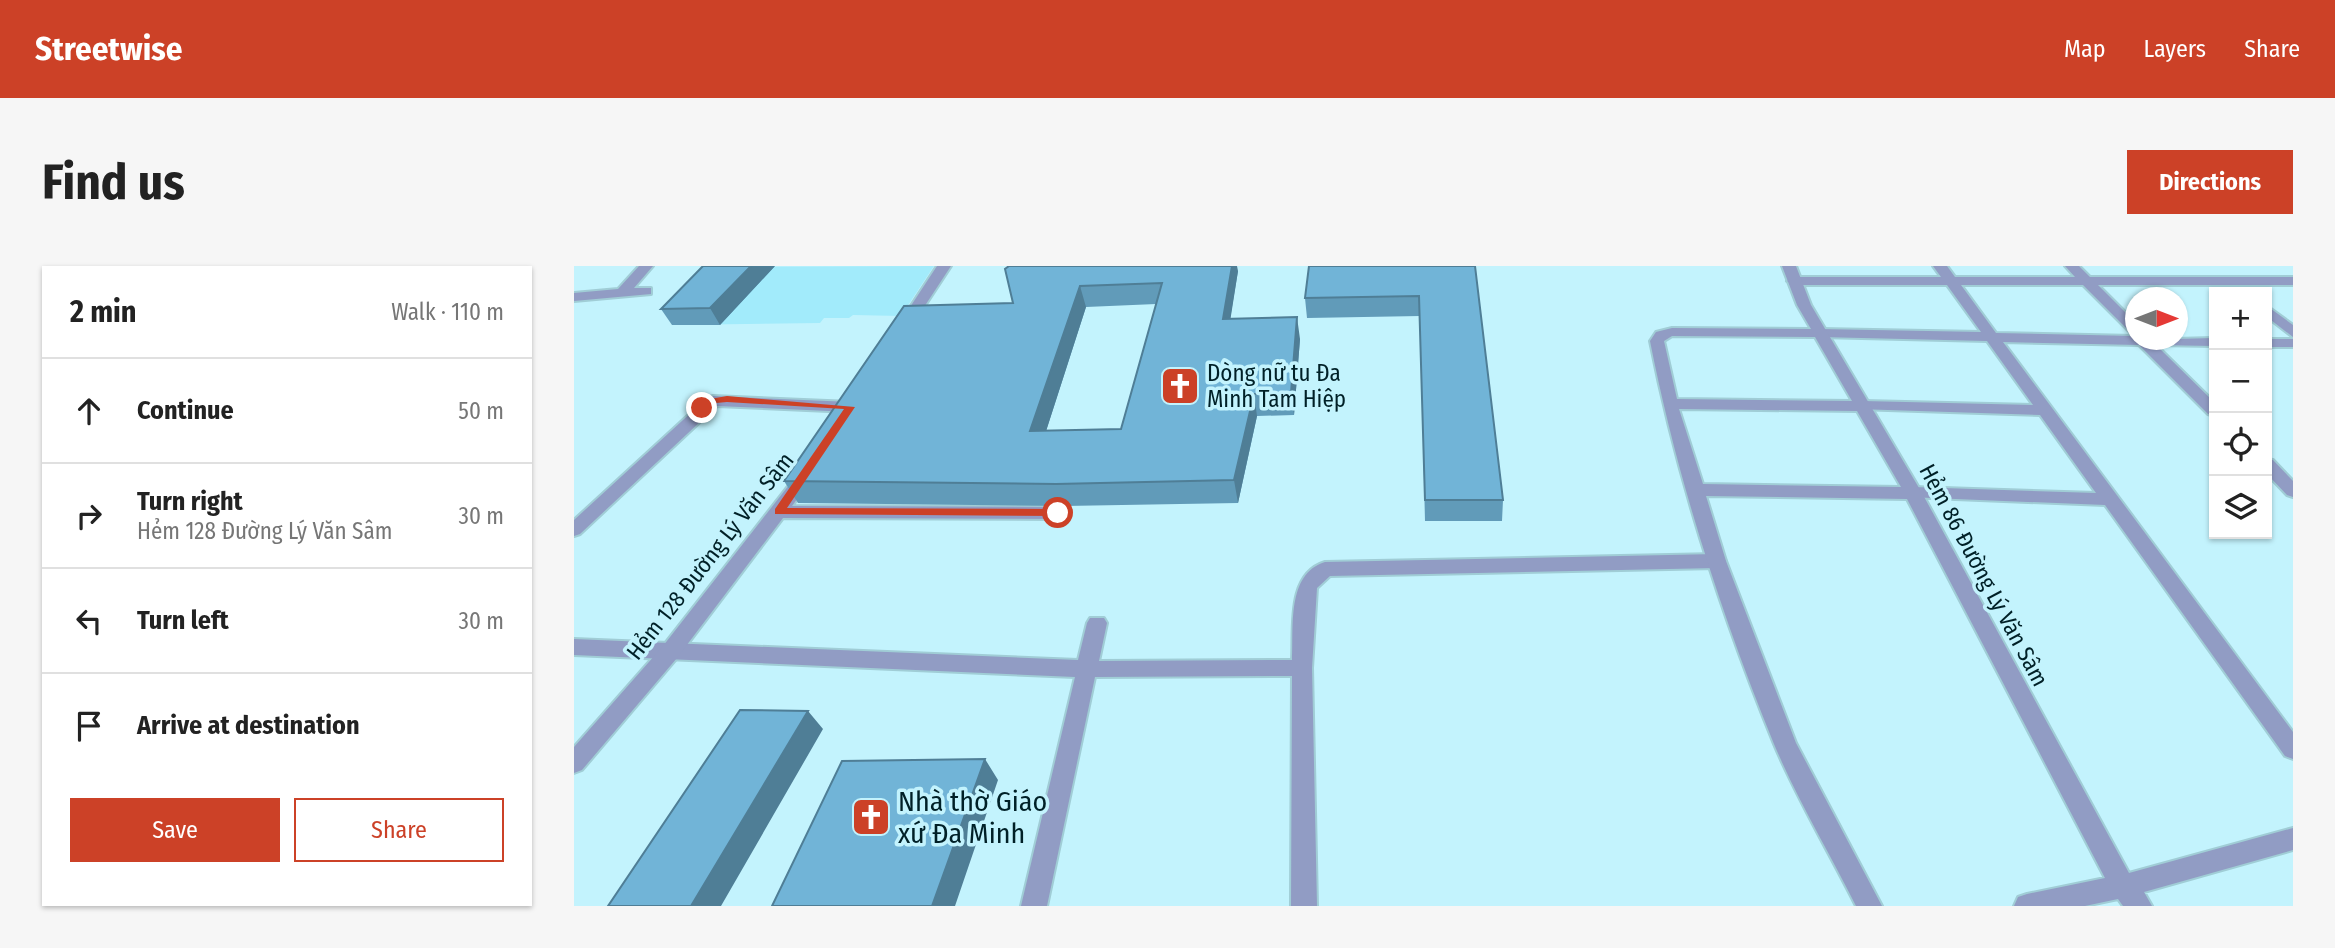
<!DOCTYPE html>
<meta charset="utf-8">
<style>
body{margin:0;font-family:"Fira Sans Condensed",sans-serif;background:#f6f6f6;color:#222}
.controls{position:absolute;right:21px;top:21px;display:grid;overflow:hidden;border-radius:0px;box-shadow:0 2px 5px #0004}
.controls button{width:63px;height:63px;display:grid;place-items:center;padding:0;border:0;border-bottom:2px solid #e0e0e0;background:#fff;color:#222;font:35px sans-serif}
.compass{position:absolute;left:1551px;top:21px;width:63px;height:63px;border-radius:50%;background:#fff;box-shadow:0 2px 5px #0004;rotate:90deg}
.stop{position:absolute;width:21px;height:21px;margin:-16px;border:5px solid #cc4127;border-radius:50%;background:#fff}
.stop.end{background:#cc4127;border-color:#fff;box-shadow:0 2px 7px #0008}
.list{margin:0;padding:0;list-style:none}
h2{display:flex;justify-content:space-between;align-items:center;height:91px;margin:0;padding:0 28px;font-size:30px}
h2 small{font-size:23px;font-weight:400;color:#767676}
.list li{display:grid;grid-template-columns:46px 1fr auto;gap:21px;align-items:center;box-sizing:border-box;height:105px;padding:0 28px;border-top:2px solid #e0e0e0}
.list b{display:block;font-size:26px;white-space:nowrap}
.list p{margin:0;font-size:23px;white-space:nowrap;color:#767676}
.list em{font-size:23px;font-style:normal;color:#767676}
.actions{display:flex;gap:14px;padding:21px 28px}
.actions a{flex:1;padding:16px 0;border:2px solid #cc4127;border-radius:0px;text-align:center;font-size:24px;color:#cc4127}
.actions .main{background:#cc4127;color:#fff}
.icon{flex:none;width:38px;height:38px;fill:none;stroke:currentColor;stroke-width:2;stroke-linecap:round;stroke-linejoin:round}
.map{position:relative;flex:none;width:1719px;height:640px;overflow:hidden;border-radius:0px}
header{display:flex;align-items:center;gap:42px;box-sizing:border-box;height:98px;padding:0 35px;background:#cc4127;color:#fff}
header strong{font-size:33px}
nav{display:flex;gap:38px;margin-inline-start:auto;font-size:24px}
.intro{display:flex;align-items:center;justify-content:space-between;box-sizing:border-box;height:168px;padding:0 42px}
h1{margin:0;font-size:49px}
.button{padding:18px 32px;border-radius:0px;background:#cc4127;color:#fff;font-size:24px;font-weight:700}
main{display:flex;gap:42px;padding:0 42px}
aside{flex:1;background:#fff;border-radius:0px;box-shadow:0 2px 5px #0004}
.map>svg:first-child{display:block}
.built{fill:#a2ebfb}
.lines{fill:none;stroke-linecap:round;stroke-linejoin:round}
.service-casing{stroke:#a0cdd6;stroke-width:4}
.minor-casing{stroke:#a0cdd6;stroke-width:4}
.service{fill:#919cc4;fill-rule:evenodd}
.minor{fill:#919cc4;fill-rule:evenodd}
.wall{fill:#619bb9;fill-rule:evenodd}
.shaded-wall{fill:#4f7e96}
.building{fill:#71b4d7;stroke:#4f7e96;stroke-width:2;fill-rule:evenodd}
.route{fill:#cc4127}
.labels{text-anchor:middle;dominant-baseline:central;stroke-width:7;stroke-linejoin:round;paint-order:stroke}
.poi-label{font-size:23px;fill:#002027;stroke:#c3f3fd;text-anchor:start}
.street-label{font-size:23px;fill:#002027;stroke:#c3f3fd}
.near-poi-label{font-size:28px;fill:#002027;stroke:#c3f3fd;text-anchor:start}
</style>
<header>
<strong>Streetwise</strong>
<nav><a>Map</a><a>Layers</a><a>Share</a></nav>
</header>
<div class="intro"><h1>Find us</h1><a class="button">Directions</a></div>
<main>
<aside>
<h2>2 min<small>Walk · 110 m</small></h2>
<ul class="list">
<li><svg class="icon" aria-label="ahead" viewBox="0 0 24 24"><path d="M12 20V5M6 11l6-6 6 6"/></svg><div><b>Continue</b></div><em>50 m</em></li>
<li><svg class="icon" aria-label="right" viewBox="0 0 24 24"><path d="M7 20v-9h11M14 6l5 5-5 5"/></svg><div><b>Turn right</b><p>Hẻm 128 Đường Lý Văn Sâm</p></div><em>30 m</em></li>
<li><svg class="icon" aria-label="left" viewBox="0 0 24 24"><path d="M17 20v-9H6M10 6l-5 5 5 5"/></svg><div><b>Turn left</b></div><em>30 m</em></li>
<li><svg class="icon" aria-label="arrive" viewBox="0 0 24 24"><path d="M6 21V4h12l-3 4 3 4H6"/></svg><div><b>Arrive at destination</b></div></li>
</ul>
<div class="actions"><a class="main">Save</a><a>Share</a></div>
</aside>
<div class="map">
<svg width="1719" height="640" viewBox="0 0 1719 640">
<rect width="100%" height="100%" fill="#c3f3fd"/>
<path class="built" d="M 360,0 L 327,50 L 279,49 L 275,52 L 250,52 L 246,57 L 98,59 L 154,1 Z"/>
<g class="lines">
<defs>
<path id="service" d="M 1359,0 L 1373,0 L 1381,11 L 1501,11 L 1491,0 L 1505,0 L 1516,11 L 1719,11 L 1719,19 L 1524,19 L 1562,57 L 1562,74 L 1640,72 L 1640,80 L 1582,79 L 1640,136 L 1640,150 L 1634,148 L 1565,79 L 1429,76 L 1719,466 L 1719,493 L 1711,490 L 1531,239 L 1333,231 L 1330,227 L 1339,221 L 1522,227 L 1466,149 L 1283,143 L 1281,140 L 1289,135 L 1459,139 L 1413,75 L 1246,71 L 1239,67 L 1246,63 L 1407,66 L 1373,19 L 1220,19 L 1213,15 L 1220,11 L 1367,11 ZM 1387,19 L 1509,19 L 1560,70 L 1422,67 Z
M 1693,40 L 1719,59 L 1719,71 L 1693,51 Z
M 1693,73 L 1719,73 L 1719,81 L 1693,81 Z
M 139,130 L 277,136 L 285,141 L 277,146 L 143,140 L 6,268 L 0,270 L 0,254 L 133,132 Z
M 1693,193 L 1699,194 L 1719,215 L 1719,231 L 1713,229 L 1693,208 Z
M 1143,288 L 1152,295 L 1143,302 L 756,310 L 743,322 L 738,402 L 743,640 L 717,640 L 718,410 L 521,411 L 473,640 L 447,640 L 501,411 L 0,389 L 0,373 L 504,394 L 513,357 L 516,352 L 530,352 L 533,357 L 525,395 L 718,394 C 720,362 712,308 751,296 Z"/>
<path id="minor" d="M 65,0 L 79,0 L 60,22 L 77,22 L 77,28 L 0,35 L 0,27 L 44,23 Z
M 363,0 L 377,0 L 335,64 L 325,64 L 323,61 Z
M 1208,0 L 1222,0 L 1237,39 L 1348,227 L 1555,607 L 1719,562 L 1719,584 L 1570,626 L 1578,640 L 1549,640 L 1544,633 L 1511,640 L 1440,640 L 1444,631 L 1453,628 L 1531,612 L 1333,233 L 1132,230 L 1152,295 L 1222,477 L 1308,640 L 1282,640 C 1255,586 1223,533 1200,478 C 1147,348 1103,212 1076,75 L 1082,66 L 1098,62 L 1237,63 L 1223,39 ZM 1098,70 L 1241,71 L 1278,135 L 1103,133 L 1090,75 ZM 1105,143 L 1283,145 L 1327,221 L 1129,218 Z
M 232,203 L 241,209 L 218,240 L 484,241 L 493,247 L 484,253 L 209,252 L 103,392 L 8,504 L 0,507 L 0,481 L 89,380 L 226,205 Z"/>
</defs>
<use href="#service" class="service-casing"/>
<use href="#minor" class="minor-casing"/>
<use href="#service" class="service"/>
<use href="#minor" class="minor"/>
</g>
<path class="wall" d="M 201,0 L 146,59 L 98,59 L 87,43 Z
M 435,0 L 664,5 L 656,53 L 726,73 L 720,149 L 683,150 L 664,237 L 490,240 L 224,237 L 210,215 L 439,37 ZM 582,38 L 547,163 L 472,165 L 512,41 Z
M 901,0 L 929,234 L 928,255 L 851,255 L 846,50 L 733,52 L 731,32 Z"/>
<path class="shaded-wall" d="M 177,0 L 201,0 L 146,59 L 136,42 Z
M 658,0 L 663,0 L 664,5 L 653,75 L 649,53 Z
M 506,20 L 512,41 L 465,187 L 456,165 Z
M 723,51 L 726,73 L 720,149 L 717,127 Z
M 680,128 L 683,150 L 664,237 L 660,214 Z
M 234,445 L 249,463 L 147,640 L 117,640 Z
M 411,493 L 424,514 L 381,640 L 358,640 Z"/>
<path class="building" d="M 129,0 L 177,0 L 136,42 L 87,43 Z
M 435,0 L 658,0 L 649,53 L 723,51 L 717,127 L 680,128 L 660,214 L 482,218 L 210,215 L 330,40 L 439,37 L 431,3 ZM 588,17 L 547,163 L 456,165 L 506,20 Z
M 735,0 L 901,0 L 929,234 L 851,234 L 845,30 L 731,32 Z
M 166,444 L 234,445 L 117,640 L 34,640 Z
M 411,493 L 358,640 L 198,640 L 268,495 Z"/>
<path class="route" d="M 153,130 L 281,141 L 213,242 L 484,243 L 489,247 L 484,250 L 201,248 L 201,243 L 270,143 L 153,136 L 142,137 L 128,145 L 123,142 L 136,133 Z"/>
<defs>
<symbol id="church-square" viewBox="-11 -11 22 22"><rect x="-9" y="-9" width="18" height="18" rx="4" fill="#cc4127" stroke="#c3f3fd"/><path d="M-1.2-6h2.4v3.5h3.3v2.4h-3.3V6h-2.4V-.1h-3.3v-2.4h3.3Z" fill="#fff"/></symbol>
</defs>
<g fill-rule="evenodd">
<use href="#church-square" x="584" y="98" width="44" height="44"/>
<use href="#church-square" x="275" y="529" width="44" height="44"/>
</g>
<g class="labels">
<g class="poi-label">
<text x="633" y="107">Dòng nữ tu Đa<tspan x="633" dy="26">Minh Tam Hiệp</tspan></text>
</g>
<g class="street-label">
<text transform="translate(136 290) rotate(-52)">Hẻm 128 Đường Lý Văn Sâm</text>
<text transform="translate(1410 309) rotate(62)">Hẻm 86 Đường Lý Văn Sâm</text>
</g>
<g class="near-poi-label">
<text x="324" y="535">Nhà thờ Giáo<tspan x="324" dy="32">xứ Đa Minh</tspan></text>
</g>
</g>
</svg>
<div class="controls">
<button>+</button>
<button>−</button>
<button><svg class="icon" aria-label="locate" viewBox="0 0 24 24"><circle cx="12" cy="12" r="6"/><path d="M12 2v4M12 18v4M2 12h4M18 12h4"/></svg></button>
<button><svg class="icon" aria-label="layers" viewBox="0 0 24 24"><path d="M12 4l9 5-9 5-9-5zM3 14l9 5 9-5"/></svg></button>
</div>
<svg class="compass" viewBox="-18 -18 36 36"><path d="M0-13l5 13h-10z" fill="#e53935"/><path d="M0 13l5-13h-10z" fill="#767676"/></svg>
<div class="stop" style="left:484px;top:247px"></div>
<div class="stop end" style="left:128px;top:142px"></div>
</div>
</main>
